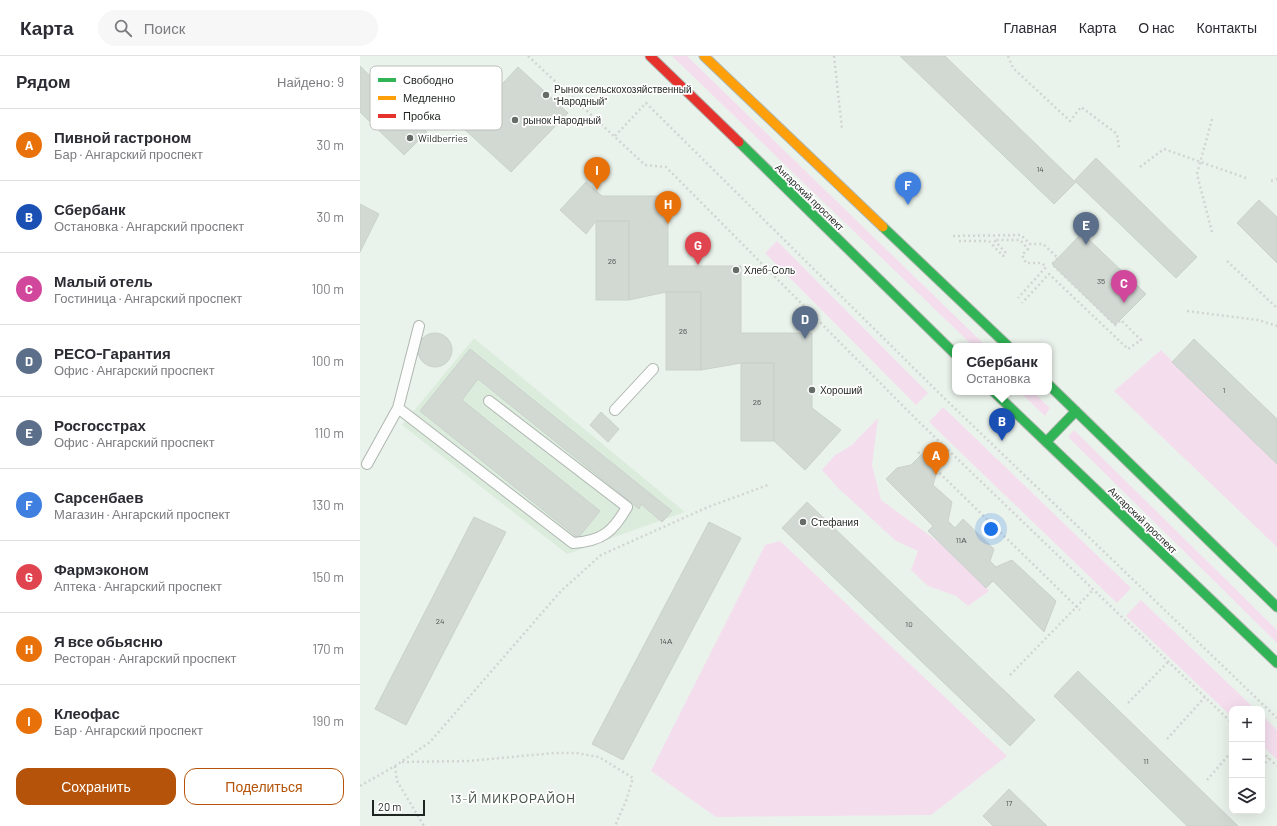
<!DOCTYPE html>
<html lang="ru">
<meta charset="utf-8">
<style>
body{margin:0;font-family:Barlow,sans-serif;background:#f7f7f7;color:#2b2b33}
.controls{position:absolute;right:12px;bottom:12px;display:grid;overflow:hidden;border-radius:8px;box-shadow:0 4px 16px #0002}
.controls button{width:36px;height:36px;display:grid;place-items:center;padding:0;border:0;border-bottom:1px solid #e1e1e2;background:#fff;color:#2b2b33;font:20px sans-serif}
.scale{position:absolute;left:12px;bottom:10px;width:53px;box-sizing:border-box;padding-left:4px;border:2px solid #1f2520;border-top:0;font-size:11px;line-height:14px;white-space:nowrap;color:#1f2520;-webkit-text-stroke:3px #fff;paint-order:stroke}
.you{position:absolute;left:631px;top:473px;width:14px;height:14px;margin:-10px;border:3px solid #fff;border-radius:50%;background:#1a73e8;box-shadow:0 0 0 6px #1a73e833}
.badge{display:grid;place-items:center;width:26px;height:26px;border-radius:50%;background:#b45309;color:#fff;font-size:13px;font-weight:700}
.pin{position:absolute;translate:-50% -33px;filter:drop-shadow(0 1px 2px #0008)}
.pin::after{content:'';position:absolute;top:21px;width:14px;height:12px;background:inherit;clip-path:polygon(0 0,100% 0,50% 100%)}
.popup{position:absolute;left:592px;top:287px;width:100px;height:52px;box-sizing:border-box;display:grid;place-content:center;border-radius:8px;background:#fff;filter:drop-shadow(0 1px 3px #0005);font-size:13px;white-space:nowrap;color:#7c7c81}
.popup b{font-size:15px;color:#2b2b33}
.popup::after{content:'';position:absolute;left:50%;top:100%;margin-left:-8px;border:8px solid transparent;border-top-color:#fff}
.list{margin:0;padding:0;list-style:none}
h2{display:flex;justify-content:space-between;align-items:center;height:52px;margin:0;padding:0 16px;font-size:17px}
h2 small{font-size:13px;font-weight:400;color:#7c7c81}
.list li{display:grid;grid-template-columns:26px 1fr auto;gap:12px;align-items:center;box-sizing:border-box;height:72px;padding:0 16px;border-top:1px solid #e1e1e2}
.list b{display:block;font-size:15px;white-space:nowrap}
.list p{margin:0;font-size:13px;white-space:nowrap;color:#7c7c81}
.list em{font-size:13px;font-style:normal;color:#7c7c81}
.actions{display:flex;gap:8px;padding:12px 16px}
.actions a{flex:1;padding:9px 0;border:1px solid #b45309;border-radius:12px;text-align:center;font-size:14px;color:#b45309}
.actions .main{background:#b45309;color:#fff}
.icon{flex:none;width:22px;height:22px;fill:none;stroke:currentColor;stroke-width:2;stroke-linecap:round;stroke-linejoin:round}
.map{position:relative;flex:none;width:917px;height:770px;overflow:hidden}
header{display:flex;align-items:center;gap:24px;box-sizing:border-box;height:56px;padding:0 20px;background:#fff;border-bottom:1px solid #e1e1e2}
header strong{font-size:19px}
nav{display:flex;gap:22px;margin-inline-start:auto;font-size:14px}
.search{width:280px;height:36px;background:#f7f7f7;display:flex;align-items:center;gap:10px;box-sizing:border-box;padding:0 14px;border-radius:22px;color:#7c7c81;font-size:15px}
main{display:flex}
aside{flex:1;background:#fff}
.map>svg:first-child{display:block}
.built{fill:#dbecdd}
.green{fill:#f4deee}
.building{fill:#d2d9d3;stroke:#cad1cb}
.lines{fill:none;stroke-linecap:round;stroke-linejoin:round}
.lane-casing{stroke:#afb6b0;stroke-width:12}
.fast-casing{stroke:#afb6b0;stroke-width:11}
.slow-casing{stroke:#afb6b0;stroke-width:11}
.jam-casing{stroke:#afb6b0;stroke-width:11}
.path{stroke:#d2d4d2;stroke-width:2.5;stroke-dasharray:2 3;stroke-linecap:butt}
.lane{stroke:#fcfdfc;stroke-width:10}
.fast{stroke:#30b455;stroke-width:9}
.slow{stroke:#ff9f0a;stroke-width:9}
.jam{stroke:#e5322d;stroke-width:9}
.poi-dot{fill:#666d67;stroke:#fff;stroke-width:1.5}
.labels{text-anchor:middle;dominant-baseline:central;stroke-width:3.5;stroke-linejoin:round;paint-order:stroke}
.number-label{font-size:8px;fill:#4e5550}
.poi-label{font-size:10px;fill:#1f2520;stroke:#fff;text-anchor:start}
.street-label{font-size:10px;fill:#1f2520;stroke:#fff}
.quarter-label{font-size:12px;letter-spacing:1px;fill:#475549;stroke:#fff}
.key{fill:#fff;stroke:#bcbebc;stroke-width:1}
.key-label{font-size:11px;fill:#1f2520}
</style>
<header>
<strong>Карта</strong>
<div class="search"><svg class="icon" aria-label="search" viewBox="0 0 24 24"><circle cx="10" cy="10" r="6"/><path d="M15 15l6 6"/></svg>Поиск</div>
<nav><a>Главная</a><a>Карта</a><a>О нас</a><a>Контакты</a></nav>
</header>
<main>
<aside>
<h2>Рядом<small>Найдено: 9</small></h2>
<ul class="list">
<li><span class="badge" style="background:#e8710a">A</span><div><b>Пивной гастроном</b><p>Бар · Ангарский проспект</p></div><em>30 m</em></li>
<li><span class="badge" style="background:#1a4fb4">B</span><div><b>Сбербанк</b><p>Остановка · Ангарский проспект</p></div><em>30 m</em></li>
<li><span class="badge" style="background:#d1479c">C</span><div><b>Малый отель</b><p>Гостиница · Ангарский проспект</p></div><em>100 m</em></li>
<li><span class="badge" style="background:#5c6f8a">D</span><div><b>РЕСО-Гарантия</b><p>Офис · Ангарский проспект</p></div><em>100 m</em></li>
<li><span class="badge" style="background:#5c6f8a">E</span><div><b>Росгосстрах</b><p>Офис · Ангарский проспект</p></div><em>110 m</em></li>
<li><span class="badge" style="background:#3f7fe0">F</span><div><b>Сарсенбаев</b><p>Магазин · Ангарский проспект</p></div><em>130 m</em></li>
<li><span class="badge" style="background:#e0444e">G</span><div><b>Фармэконом</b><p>Аптека · Ангарский проспект</p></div><em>150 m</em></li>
<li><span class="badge" style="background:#e8710a">H</span><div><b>Я все обьясню</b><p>Ресторан · Ангарский проспект</p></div><em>170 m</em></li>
<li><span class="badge" style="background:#e8710a">I</span><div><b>Клеофас</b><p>Бар · Ангарский проспект</p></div><em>190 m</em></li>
</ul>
<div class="actions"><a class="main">Сохранить</a><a>Поделиться</a></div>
</aside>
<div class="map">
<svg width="917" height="770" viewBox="0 0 917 770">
<rect width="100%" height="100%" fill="#eaf3eb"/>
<path class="built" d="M 114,282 L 325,456 L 207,498 L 42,369 Z"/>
<path class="green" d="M 312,0 L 327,0 L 626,290 L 613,290 Z
M 417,185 L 568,337 L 556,349 L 405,197 Z
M 801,294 L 917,407 L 917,491 L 754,335 Z
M 660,336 L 673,336 L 690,352 L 685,360 Z
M 583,351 L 771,532 L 757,547 L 569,366 Z
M 518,362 L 512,409 L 521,444 L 591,495 L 629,535 L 608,550 L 596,540 L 568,530 L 551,514 L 558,495 L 536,485 L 478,432 L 462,414 L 475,399 L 492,389 Z
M 714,374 L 917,574 L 917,587 L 708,381 Z
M 420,485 L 647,700 L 571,759 L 356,761 L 291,715 L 405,489 Z
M 781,544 L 895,653 L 872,653 L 872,661 L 766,560 Z
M 902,659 L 917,674 L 917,704 L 902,689 Z"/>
<path class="building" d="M 540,0 L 585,0 L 714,125 L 736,102 L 837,201 L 816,222 L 716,126 L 694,148 Z
M 0,10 L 67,76 L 44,99 L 0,56 Z
M 158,11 L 208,57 L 151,116 L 102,71 Z
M 226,126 L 242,140 L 308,140 L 308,210 L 381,210 L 381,277 L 452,277 L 452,352 L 481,374 L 445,414 L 414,385 L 414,307 L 381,307 L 341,314 L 341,236 L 306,236 L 269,244 L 269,165 L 236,165 L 226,178 L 200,154 Z
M 899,144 L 917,161 L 917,207 L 877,167 Z
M 0,148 L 19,158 L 0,196 Z
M 236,165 L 269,165 L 269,244 L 236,244 Z
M 722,177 L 786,238 L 755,269 L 692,208 Z
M 306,236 L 341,236 L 341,314 L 306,314 Z
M58 294a17 17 0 1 1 34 0a17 17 0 1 1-34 0Z
M 834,283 L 917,363 L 917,408 L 812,306 Z
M 110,293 L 312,455 L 302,466 L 281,448 L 279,453 L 118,323 L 102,344 L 240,455 L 218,482 L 60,355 Z
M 381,307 L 414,307 L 414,385 L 381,385 Z
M 241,356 L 259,373 L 248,386 L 230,369 Z
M 566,394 L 579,408 L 573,429 L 592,446 L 588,465 L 595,472 L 603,463 L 634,493 L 630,505 L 636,511 L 652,504 L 696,545 L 684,576 L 633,525 L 626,532 L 568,475 L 573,470 L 526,423 L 537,412 L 551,409 Z
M 447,446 L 675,664 L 650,690 L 422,472 Z
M 114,461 L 146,476 L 46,669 L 15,653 Z
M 349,466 L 381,482 L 263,704 L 232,688 Z
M 718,615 L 878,770 L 827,770 L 694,640 Z
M 649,733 L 687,770 L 633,770 L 623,760 Z"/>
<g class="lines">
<defs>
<path id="lane" d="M 38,352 L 213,487 C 242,485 253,476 267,451 L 129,345
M 255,354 L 293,313
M 7,408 L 38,352 L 59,270"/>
<path id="fast" d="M 379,86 L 595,298
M 523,171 L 648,290
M 689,329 L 917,551
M 634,336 L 917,607
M 686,386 L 716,355"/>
<path id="slow" d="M 344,0 L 523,171"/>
<path id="jam" d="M 290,0 L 379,86"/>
</defs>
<use href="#lane" class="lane-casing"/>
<use href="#fast" class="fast-casing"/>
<use href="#slow" class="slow-casing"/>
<use href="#jam" class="jam-casing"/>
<path class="path" d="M 168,0 L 285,109 L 306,111 L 556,363 L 872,667
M 474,0 L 482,73
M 648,0 L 653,12 L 710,65 L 721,51 L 757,78 L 759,92
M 852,63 L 837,118 L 852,176
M 255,80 L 286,47 L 581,339 L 917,662
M 780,111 L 804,93 L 886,122
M 911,125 L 917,123
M 593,180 L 661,179 L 670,188 L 683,188 L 698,202 L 692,208 L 696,212 L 755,269 L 761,264 L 781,284 L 768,293 L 689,218 L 662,247
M 599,185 L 629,185 L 643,200 L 646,197 L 634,184 L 660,184 L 668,193 L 662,199 L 666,207 L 682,207 L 686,211 L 658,242
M 867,205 L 917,252
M 827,255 L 898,264 L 917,270
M 558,396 L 720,554
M 650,619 L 733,534
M 768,647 L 808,606
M 807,683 L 845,641
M 902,696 L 917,710
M 42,706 L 109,705 L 194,697 L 216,697 L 239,701 L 273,722 L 266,745 L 255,770
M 35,710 L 37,725 L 64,770
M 902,711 L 909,702
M 847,724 L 872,695
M 0,730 L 35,710 L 70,686 L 201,535 L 241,499 L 348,451 L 408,429
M 871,746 L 872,745"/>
<use href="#lane" class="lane"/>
<use href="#fast" class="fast"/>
<use href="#slow" class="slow"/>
<use href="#jam" class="jam"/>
</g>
<g class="poi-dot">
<circle cx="186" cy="39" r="4"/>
<circle cx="155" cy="64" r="4"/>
<circle cx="50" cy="82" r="4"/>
<circle cx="376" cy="214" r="4"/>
<circle cx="452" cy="334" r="4"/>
<circle cx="443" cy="466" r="4"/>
</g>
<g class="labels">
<g class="number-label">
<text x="680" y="113">14</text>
<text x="252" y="205">26</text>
<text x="741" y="225">35</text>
<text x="323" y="275">26</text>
<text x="864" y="334">1</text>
<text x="397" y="346">26</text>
<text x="601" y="484">11А</text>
<text x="80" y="565">24</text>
<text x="549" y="568">10</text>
<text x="306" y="585">14А</text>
<text x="786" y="705">11</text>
<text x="649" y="747">17</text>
</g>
<g class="poi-label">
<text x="194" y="33">Рынок сельскохозяйственный<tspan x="194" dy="12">"Народный"</tspan></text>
<text x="163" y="64">рынок Народный</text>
<text x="58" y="82">Wildberries</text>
<text x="384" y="214">Хлеб-Соль</text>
<text x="460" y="334">Хороший</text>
<text x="451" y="466">Стефания</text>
</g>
<g class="street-label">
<text transform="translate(450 141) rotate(44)">Ангарский проспект</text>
<text transform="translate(783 464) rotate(44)">Ангарский проспект</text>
</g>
<g class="quarter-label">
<text x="153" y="742">13-Й МИКРОРАЙОН</text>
</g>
</g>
<rect x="10" y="10" width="132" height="64" rx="6" class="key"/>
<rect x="18" y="22" width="18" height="4" fill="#30b455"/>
<rect x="18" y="40" width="18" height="4" fill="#ff9f0a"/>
<rect x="18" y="58" width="18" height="4" fill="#e5322d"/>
<g class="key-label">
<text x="43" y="28">Свободно</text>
<text x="43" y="46">Медленно</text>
<text x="43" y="64">Пробка</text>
</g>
</svg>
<div class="controls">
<button>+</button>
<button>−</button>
<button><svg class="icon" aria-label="layers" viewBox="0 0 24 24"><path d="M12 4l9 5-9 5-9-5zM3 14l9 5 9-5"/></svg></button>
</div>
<div class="scale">20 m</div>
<div class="you"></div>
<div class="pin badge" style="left:576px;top:419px;background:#e8710a">A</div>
<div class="pin badge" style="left:642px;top:385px;background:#1a4fb4">B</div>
<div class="popup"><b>Сбербанк</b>Остановка</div>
<div class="pin badge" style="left:764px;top:247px;background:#d1479c">C</div>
<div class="pin badge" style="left:445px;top:283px;background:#5c6f8a">D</div>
<div class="pin badge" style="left:726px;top:189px;background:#5c6f8a">E</div>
<div class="pin badge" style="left:548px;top:149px;background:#3f7fe0">F</div>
<div class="pin badge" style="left:338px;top:209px;background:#e0444e">G</div>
<div class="pin badge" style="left:308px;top:168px;background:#e8710a">H</div>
<div class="pin badge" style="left:237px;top:134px;background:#e8710a">I</div>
</div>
</main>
